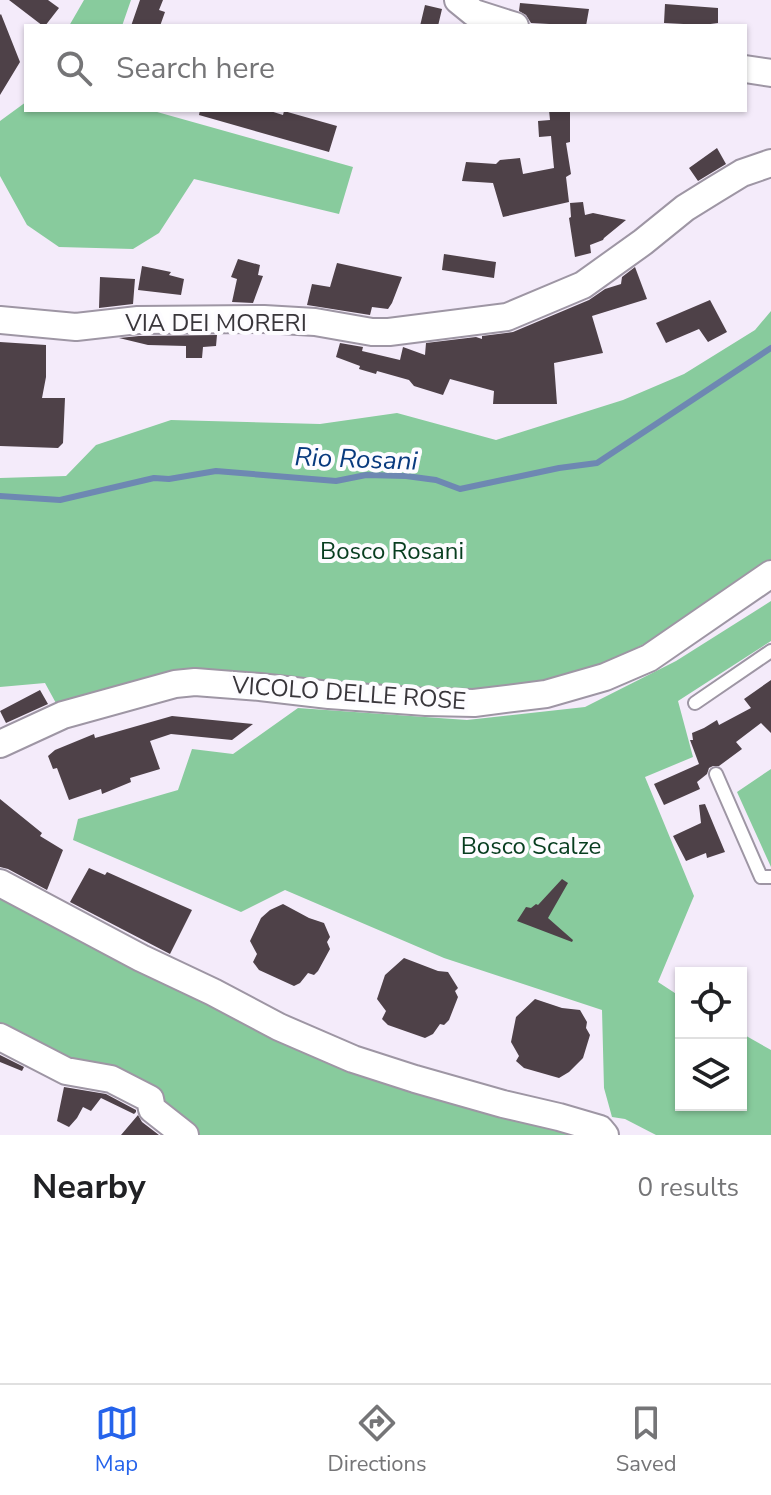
<!DOCTYPE html>
<style>
body{margin:0;font-family:"Nunito Sans",sans-serif;background:#f2f2f2;color:#202124}
.controls{position:absolute;right:24px;bottom:24px;display:grid;overflow:hidden;border-radius:0px;box-shadow:0 2px 6px #0004}
.controls button{width:72px;height:72px;display:grid;place-items:center;padding:0;border:0;border-bottom:2px solid #e0e0e0;background:#fff;color:#202124;font:40px sans-serif}
.list{margin:0;padding:0;list-style:none}
h2{display:flex;justify-content:space-between;align-items:center;height:104px;margin:0;padding:0 32px;font-size:34px}
h2 small{font-size:26px;font-weight:400;color:#757577}
.icon{flex:none;width:44px;height:44px;fill:none;stroke:currentColor;stroke-width:2;stroke-linecap:round;stroke-linejoin:round}
.map{position:relative;flex:none;width:771px;height:1135px;overflow:hidden}
.search{position:absolute;background:#fff;box-shadow:0 2px 6px #0004;left:24px;right:24px;top:24px;height:88px;display:flex;align-items:center;gap:20px;box-sizing:border-box;padding:0 28px;border-radius:0px;color:#757577;font-size:30px}
.sheet{height:248px;background:#fff}
nav{display:flex;justify-content:space-around;align-items:center;box-sizing:border-box;height:112px;border-top:2px solid #e0e0e0;background:#fff;font-size:22px;color:#757577}
nav a{display:grid;justify-items:center;gap:4px}
nav .on{color:#2563eb}
.map>svg:first-child{display:block}
.forest{fill:#88cb9d}
.lines{fill:none;stroke-linecap:round;stroke-linejoin:round}
.stream{stroke:#6e88b2;stroke-width:6}
.building{fill:#4e4148}
.service-casing{stroke:#9e96a4;stroke-width:16}
.minor-casing{stroke:#9e96a4;stroke-width:30}
.service{stroke:#fff;stroke-width:12}
.minor{stroke:#fff;stroke-width:26}
.labels{text-anchor:middle;dominant-baseline:central;stroke-width:8;stroke-linejoin:round;paint-order:stroke}
.street-label{font-size:24px;fill:#39363b;stroke:#fdfcff}
.park-label{font-size:24px;fill:#073d1f;stroke:#fdfcff}
.water-label{font-size:26px;font-style:italic;fill:#083a7e;stroke:#fdfcff}
</style>
<div class="map">
<svg width="771" height="1135" viewBox="0 0 771 1135">
<rect width="100%" height="100%" fill="#f4ebfa"/>
<path class="forest" d="M 84,0 L 131,0 L 122,26 L 69,26 Z
M 26,102 L 26,110 L 150,110 L 353,167 L 339,214 L 194,179 L 159,233 L 133,249 L 59,247 L 27,225 L 0,176 L 0,121 Z
M 771,311 L 771,561 L 759,568 L 666,633 L 588,672 L 494,689 L 386,686 L 264,675 L 57,705 L 45,683 L 0,687 L 0,478 L 66,476 L 96,445 L 171,420 L 320,424 L 397,413 L 496,440 L 623,400 L 684,374 L 755,330 Z
M 771,601 L 771,641 L 678,701 L 693,757 L 645,777 L 694,896 L 658,982 L 681,997 L 681,1105 L 741,1105 L 741,1033 L 771,1050 L 771,1135 L 656,1135 L 625,1119 L 612,1117 L 604,1088 L 602,1010 L 444,958 L 285,890 L 241,912 L 73,840 L 78,819 L 178,790 L 192,749 L 233,754 L 298,708 L 467,720 L 585,707 L 676,661 Z
M 771,769 L 771,867 L 737,792 Z
M 0,894 L 226,1010 L 398,1088 L 573,1135 L 197,1135 L 65,1059 L 0,1028 Z"/>
<g class="lines">
<path class="stream" d="M 0,496 L 60,500 L 154,478 L 169,479 L 216,471 L 336,481 L 366,475 L 406,476 L 436,480 L 460,489 L 559,468 L 597,463 L 771,348"/>
</g>
<path class="building" d="M 9,0 L 48,0 L 59,8 L 45,26 L 43,26 Z
M 140,0 L 163,0 L 159,10 L 165,12 L 160,26 L 131,26 Z
M 520,3 L 589,9 L 586,26 L 531,23 L 526,15 L 519,11 Z
M 665,4 L 718,8 L 718,23 L 703,25 L 664,23 Z
M 425,5 L 442,9 L 438,26 L 420,26 Z
M 1,14 L 20,62 L 0,95 L 0,15 Z
M 200,110 L 267,110 L 283,115 L 284,111 L 337,126 L 329,152 L 199,115 Z
M 549,110 L 570,110 L 570,142 L 566,143 L 571,174 L 566,177 L 569,202 L 503,217 L 493,183 L 462,181 L 466,162 L 496,164 L 500,160 L 520,158 L 523,174 L 554,168 L 551,136 L 539,137 L 538,121 L 550,120 Z
M 717,148 L 726,164 L 698,181 L 689,168 Z
M 583,202 L 585,215 L 593,213 L 626,220 L 604,238 L 603,240 L 590,245 L 591,253 L 575,257 L 569,218 L 571,217 L 570,203 Z
M 444,254 L 496,262 L 494,278 L 442,270 Z
M 238,259 L 260,265 L 258,275 L 263,276 L 253,303 L 232,302 L 237,279 L 231,277 Z
M 337,263 L 402,277 L 392,303 L 388,309 L 372,307 L 370,315 L 307,305 L 312,284 L 330,287 Z
M 142,266 L 171,272 L 169,275 L 184,279 L 181,295 L 138,290 Z
M 635,267 L 647,299 L 592,316 L 603,353 L 554,363 L 557,404 L 493,404 L 494,391 L 450,379 L 443,395 L 414,386 L 409,380 L 377,371 L 376,374 L 359,369 L 360,366 L 336,357 L 340,343 L 363,347 L 362,351 L 400,360 L 403,347 L 425,355 L 426,343 L 476,337 L 482,339 L 482,336 L 513,332 L 589,300 L 605,289 L 621,284 L 622,277 Z
M 100,277 L 135,279 L 133,304 L 99,308 Z
M 710,300 L 727,332 L 708,342 L 699,329 L 666,343 L 656,323 Z
M 217,335 L 216,346 L 203,347 L 202,358 L 186,358 L 186,346 L 148,345 L 119,338 L 139,336 Z
M 0,342 L 46,345 L 46,377 L 42,398 L 65,398 L 63,443 L 58,448 L 0,446 Z
M 771,680 L 771,733 L 761,723 L 736,742 L 742,749 L 719,766 L 713,766 L 709,768 L 707,774 L 697,782 L 700,789 L 664,805 L 654,784 L 699,764 L 690,740 L 693,740 L 692,733 L 704,728 L 717,720 L 719,725 L 751,708 L 744,699 Z
M 40,690 L 48,704 L 6,723 L 0,711 Z
M 172,716 L 253,724 L 232,740 L 171,734 L 150,741 L 160,769 L 130,778 L 131,782 L 102,794 L 101,789 L 69,800 L 57,768 L 53,769 L 48,756 L 55,750 L 94,734 L 95,738 Z
M 0,799 L 42,833 L 40,836 L 63,850 L 47,890 L 8,869 L 0,867 Z
M 705,804 L 725,852 L 707,858 L 706,853 L 686,861 L 673,836 L 701,823 L 699,805 Z
M 89,868 L 105,875 L 107,872 L 192,910 L 170,954 L 70,902 Z
M 562,879 L 568,883 L 548,918 L 573,940 L 572,942 L 517,921 L 526,907 L 531,908 L 536,904 L 538,905 Z
M 283,904 L 309,918 L 324,923 L 330,937 L 327,942 L 330,949 L 318,971 L 314,975 L 308,973 L 300,983 L 294,986 L 259,970 L 253,962 L 257,954 L 250,941 L 261,918 L 270,910 Z
M 404,958 L 438,971 L 448,972 L 458,988 L 455,991 L 458,997 L 449,1020 L 444,1025 L 440,1024 L 433,1034 L 425,1038 L 388,1025 L 382,1019 L 386,1011 L 377,999 L 385,975 Z
M 535,999 L 562,1008 L 580,1010 L 587,1022 L 586,1028 L 590,1035 L 583,1058 L 569,1072 L 559,1078 L 524,1068 L 516,1061 L 519,1056 L 511,1042 L 516,1017 Z
M 0,1055 L 24,1067 L 22,1071 L 0,1062 Z
M 64,1087 L 106,1094 L 136,1110 L 136,1112 L 134,1114 L 101,1098 L 91,1111 L 83,1107 L 77,1118 L 69,1127 L 57,1121 Z
M 138,1115 L 142,1122 L 159,1135 L 121,1135 Z"/>
<g class="lines">
<defs>
<path id="service" d="M 695,703 L 771,651
M 716,774 L 761,877 L 771,877"/>
<path id="minor" d="M 458,0 L 474,13 L 515,26
M 745,69 L 771,73
M 0,320 L 76,327 L 138,320 L 264,319 L 315,322 L 372,332 L 389,332 L 507,317 L 583,285 L 643,242 L 685,208 L 714,190 L 742,173 L 771,163
M 0,744 L 63,715 L 175,684 L 195,682 L 260,687 L 329,695 L 426,702 L 474,703 L 546,694 L 605,677 L 649,658 L 771,574
M 0,883 L 141,958 L 213,992 L 279,1027 L 353,1059 L 415,1079 L 503,1104 L 559,1117 L 600,1129 L 605,1135
M 0,1037 L 66,1071 L 111,1079 L 150,1099 L 152,1109 L 185,1135"/>
</defs>
<use href="#service" class="service-casing"/>
<use href="#minor" class="minor-casing"/>
<use href="#service" class="service"/>
<use href="#minor" class="minor"/>
</g>
<g class="labels">
<g class="street-label">
<text x="216" y="323">VIA DEI MORERI</text>
<text transform="translate(349 693) rotate(4)">VICOLO DELLE ROSE</text>
</g>
<g class="park-label">
<text x="392" y="551">Bosco Rosani</text>
<text x="531" y="846">Bosco Scalze</text>
</g>
<g class="water-label">
<text transform="translate(356 459) rotate(2)">Rio Rosani</text>
</g>
</g>
</svg>
<div class="controls">
<button><svg class="icon" aria-label="locate" viewBox="0 0 24 24"><circle cx="12" cy="12" r="6"/><path d="M12 2v4M12 18v4M2 12h4M18 12h4"/></svg></button>
<button><svg class="icon" aria-label="layers" viewBox="0 0 24 24"><path d="M12 4l9 5-9 5-9-5zM3 14l9 5 9-5"/></svg></button>
</div>
<div class="search"><svg class="icon" aria-label="search" viewBox="0 0 24 24"><circle cx="10" cy="10" r="6"/><path d="M15 15l6 6"/></svg>Search here</div>
</div>
<section class="sheet">
<h2>Nearby<small>0 results</small></h2>
<ul class="list">
</ul>
</section>
<nav>
<a class="on"><svg class="icon" aria-label="map" viewBox="0 0 24 24"><path d="M3 6l6-2 6 2 6-2v14l-6 2-6-2-6 2zM9 4v14M15 6v14"/></svg>Map</a>
<a><svg class="icon" aria-label="directions" viewBox="0 0 24 24"><path d="M12 3l9 9-9 9-9-9zM9 14v-3h6M13 9l2 2-2 2"/></svg>Directions</a>
<a><svg class="icon" aria-label="saved" viewBox="0 0 24 24"><path d="M7 4h10v16l-5-4-5 4z"/></svg>Saved</a>
</nav>
